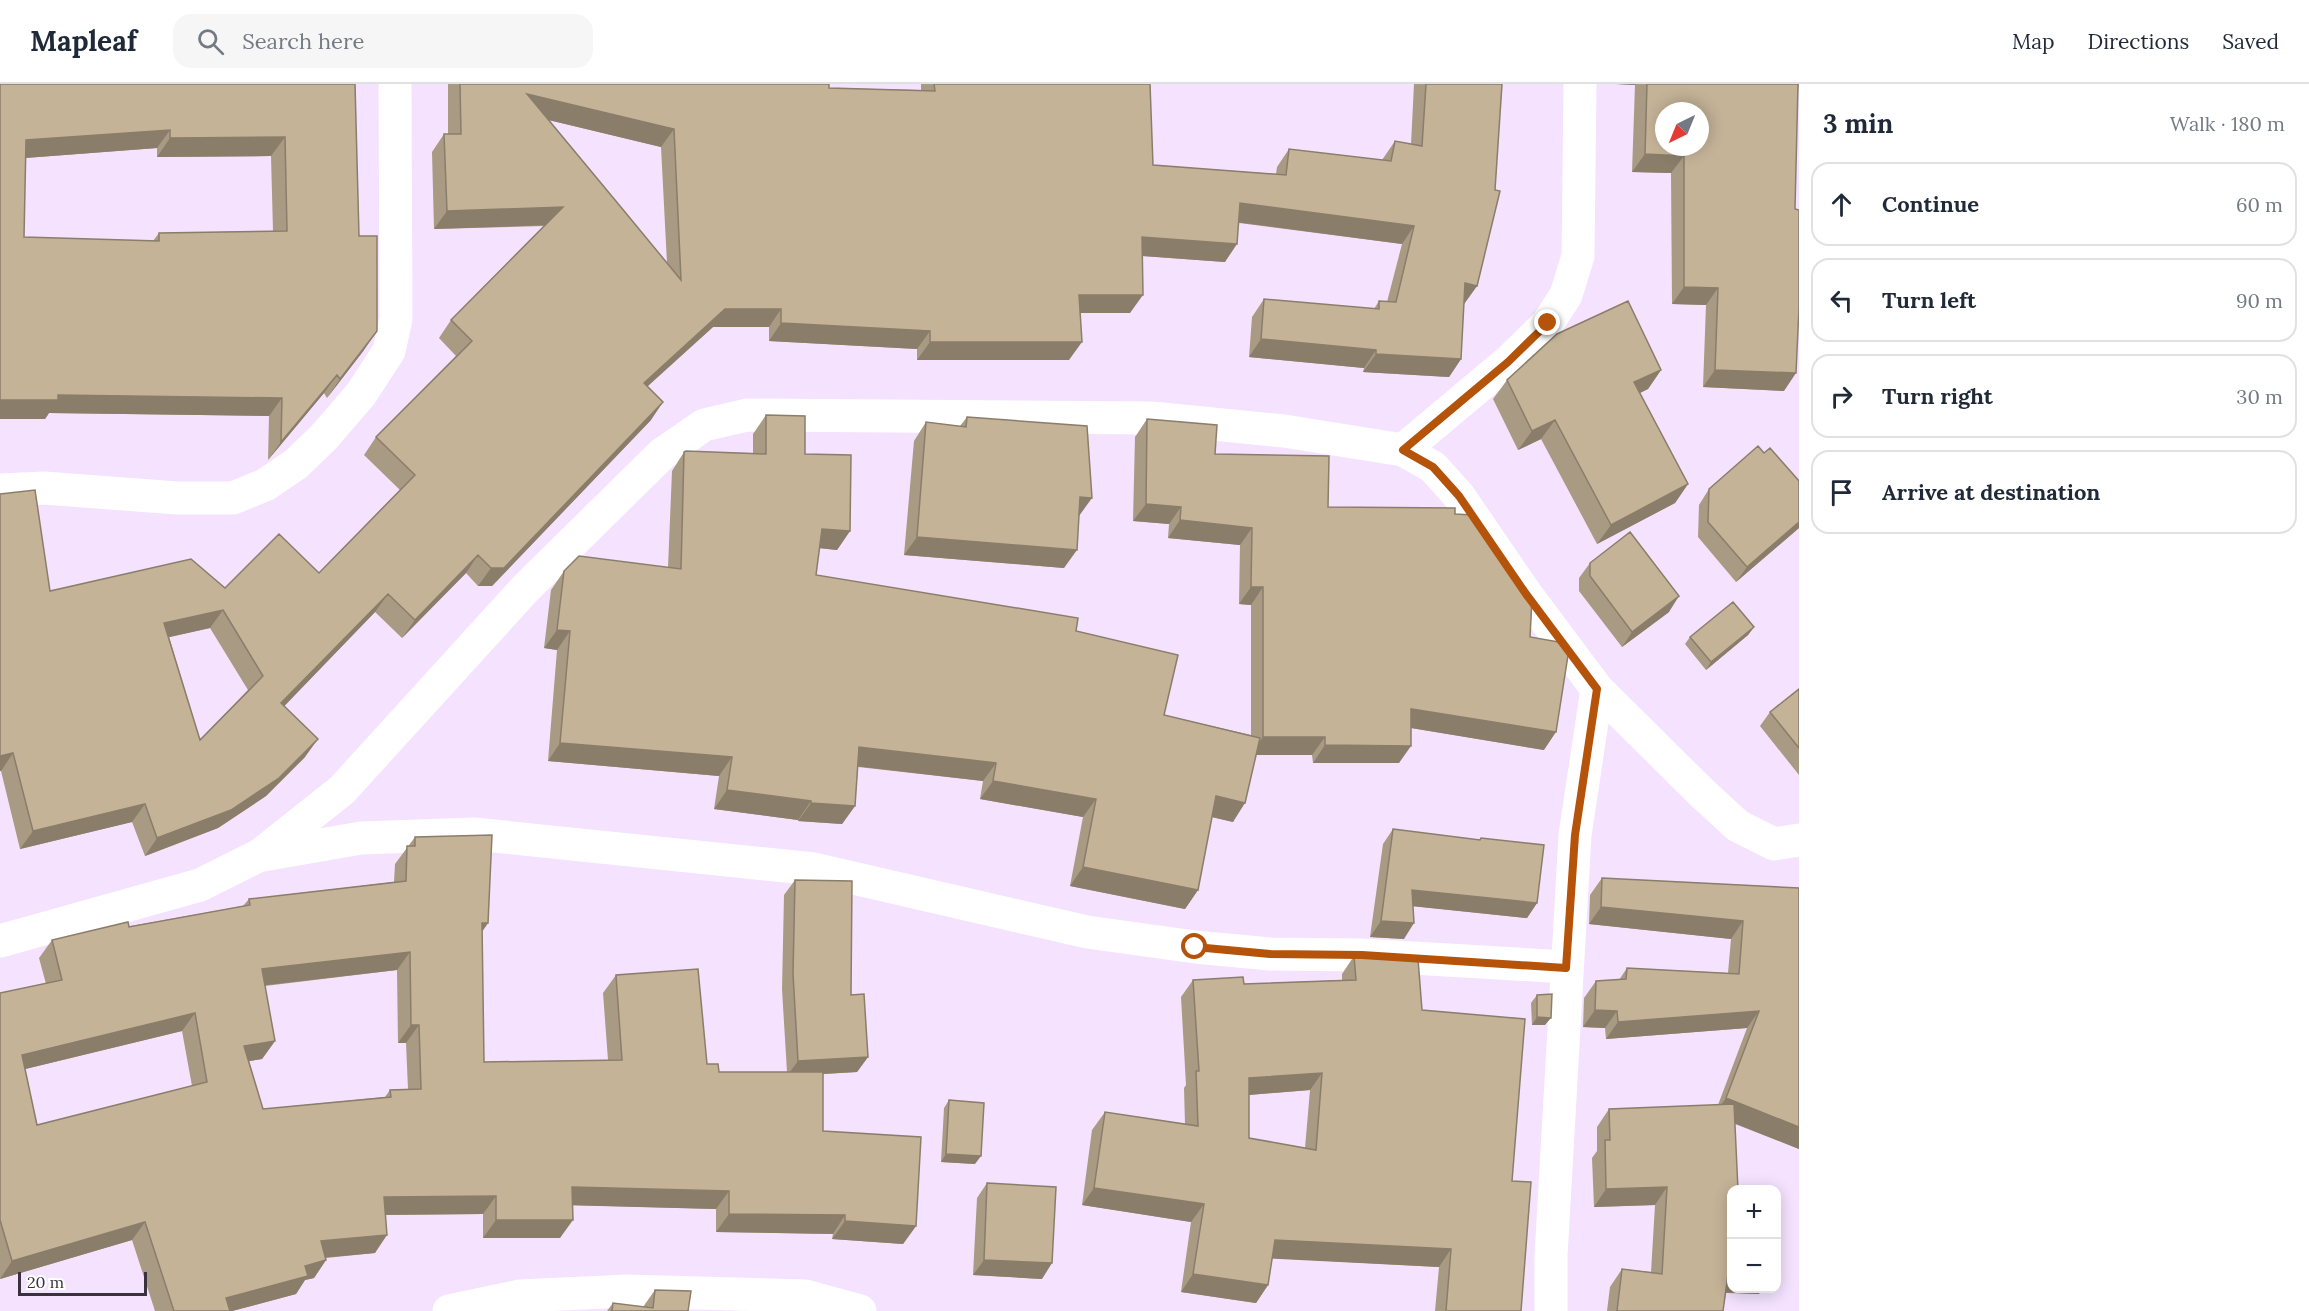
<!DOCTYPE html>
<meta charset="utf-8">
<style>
body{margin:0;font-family:Lora,serif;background:#f6f6f7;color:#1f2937}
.controls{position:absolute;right:18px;bottom:18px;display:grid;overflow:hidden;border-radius:12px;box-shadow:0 3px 15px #0003}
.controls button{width:54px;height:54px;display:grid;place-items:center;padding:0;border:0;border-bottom:2px solid #e0e1e3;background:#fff;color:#1f2937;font:30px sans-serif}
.compass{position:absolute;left:1655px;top:18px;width:54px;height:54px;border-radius:50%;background:#fff;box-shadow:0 3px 15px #0003;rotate:223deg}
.scale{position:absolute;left:18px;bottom:15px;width:129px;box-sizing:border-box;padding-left:6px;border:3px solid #39323d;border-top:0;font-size:16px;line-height:21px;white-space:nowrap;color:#39323d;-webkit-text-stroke:4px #fff;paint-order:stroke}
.stop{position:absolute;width:18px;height:18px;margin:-14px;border:4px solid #b45309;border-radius:50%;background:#fff}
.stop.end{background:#b45309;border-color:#fff;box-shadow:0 2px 6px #0008}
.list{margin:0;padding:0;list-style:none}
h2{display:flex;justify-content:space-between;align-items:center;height:78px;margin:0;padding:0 24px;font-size:26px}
h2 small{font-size:20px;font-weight:400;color:#747a83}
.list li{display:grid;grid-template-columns:39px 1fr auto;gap:18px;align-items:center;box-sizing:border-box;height:84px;margin:0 12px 12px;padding:0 12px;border:2px solid #e0e1e3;border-radius:18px}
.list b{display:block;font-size:22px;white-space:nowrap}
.list em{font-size:20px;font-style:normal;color:#747a83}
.icon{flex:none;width:33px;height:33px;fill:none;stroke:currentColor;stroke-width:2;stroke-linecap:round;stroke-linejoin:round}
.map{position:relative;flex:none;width:1799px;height:1227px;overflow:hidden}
header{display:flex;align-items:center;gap:36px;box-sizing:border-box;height:84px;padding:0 30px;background:#fff;border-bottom:2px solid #e0e1e3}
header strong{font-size:28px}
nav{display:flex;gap:33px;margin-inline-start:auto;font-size:21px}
.search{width:420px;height:54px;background:#f6f6f7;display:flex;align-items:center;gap:15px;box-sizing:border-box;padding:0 21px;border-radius:18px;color:#747a83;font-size:22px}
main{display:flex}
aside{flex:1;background:#fff}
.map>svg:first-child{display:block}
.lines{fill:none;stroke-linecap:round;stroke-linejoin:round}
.minor{stroke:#fff;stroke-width:33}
.wall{fill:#a99a83;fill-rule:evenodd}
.shaded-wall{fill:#8a7d6a}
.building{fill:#c5b398;stroke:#8a7d6a;stroke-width:1.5;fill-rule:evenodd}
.route{stroke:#b45309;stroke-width:8}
</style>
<header>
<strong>Mapleaf</strong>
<div class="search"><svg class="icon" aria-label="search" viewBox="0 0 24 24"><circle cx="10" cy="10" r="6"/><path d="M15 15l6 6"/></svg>Search here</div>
<nav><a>Map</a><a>Directions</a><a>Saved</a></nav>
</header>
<main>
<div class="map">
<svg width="1799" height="1227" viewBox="0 0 1799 1227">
<rect width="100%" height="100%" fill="#f4e2ff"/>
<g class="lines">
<path class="minor" d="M 1403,366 L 1508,278 L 1548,239 L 1566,211 L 1578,172 L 1580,0
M 0,406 L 44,404 L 177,414 L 233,414 L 265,401 L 296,380 L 324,353 L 361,310 L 389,267 L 396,235 L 395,0
M 263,771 L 361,754 L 474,750 L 814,785 L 1087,848 L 1195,863 L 1270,870 L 1362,871 L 1566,883
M 0,857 L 200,801 L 260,771 L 342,706 L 525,505 L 662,370 L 704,341 L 747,331 L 1152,334 L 1284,347 L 1403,366 L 1433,383 L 1459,412 L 1526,510 L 1597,605 L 1702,709 L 1738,742 L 1774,760 L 1799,756
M 449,1227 L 520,1212 L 626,1207 L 805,1212 L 860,1227
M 1551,1227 L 1551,1172 L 1575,751 L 1597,605"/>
</g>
<path class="wall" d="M 0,0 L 355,0 L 359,152 L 364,266 L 327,314 L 324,309 L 268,376 L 269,332 L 49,329 L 45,335 ZM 157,64 L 157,73 L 271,72 L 273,147 L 159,149 L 153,157 L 24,153 L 25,74 Z
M 448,0 L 829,0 L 829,4 L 921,6 L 921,0 L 1150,0 L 1153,81 L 1276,90 L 1277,83 L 1289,65 L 1382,76 L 1395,57 L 1411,60 L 1414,0 L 1502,0 L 1477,202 L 1464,220 L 1461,275 L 1449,293 L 1363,288 L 1364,284 L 1249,273 L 1252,233 L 1264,215 L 1374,225 L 1379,217 L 1387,218 L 1402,160 L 1239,139 L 1225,178 L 1142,172 L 1130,229 L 1080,229 L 1069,276 L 917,276 L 917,265 L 769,257 L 769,243 L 713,243 L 647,303 L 651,336 L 492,502 L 478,502 L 466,489 L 402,554 L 375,528 L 284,622 L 305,673 L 266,712 L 218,744 L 145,772 L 132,738 L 20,765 L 1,687 L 50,507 L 225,504 L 319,489 L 400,406 L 364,371 L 376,353 L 456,272 L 439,254 L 451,236 L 545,142 L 434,145 L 432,68 L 444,50 L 448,50 ZM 549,36 L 661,63 L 667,179 ZM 210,544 L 248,606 L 200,656 L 169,553 Z
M 1616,0 L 1799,0 L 1798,5 L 1784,307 L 1703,303 L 1706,221 L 1672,220 L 1671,89 L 1632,88 L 1635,1 Z
M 1661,286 L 1648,305 L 1640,309 L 1688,400 L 1675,419 L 1597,460 L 1541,355 L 1518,366 L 1493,315 L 1507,296 Z
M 766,331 L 805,370 L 850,447 L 837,466 L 819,464 L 816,491 L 1076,547 L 1164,631 L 1251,651 L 1251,521 L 1239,520 L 1240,461 L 1168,454 L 1169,440 L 1133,437 L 1135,353 L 1147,335 L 1215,370 L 1328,423 L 1455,430 L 1530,553 L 1544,666 L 1411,644 L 1399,679 L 1313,679 L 1312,671 L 1256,671 L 1233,738 L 1212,733 L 1198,806 L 1185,825 L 1070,802 L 1083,733 L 980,715 L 983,697 L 858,683 L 855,722 L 842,740 L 798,737 L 798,736 L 714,725 L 719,692 L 548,677 L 557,566 L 544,564 L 551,506 L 564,487 L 668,484 L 672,387 L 684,368 L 753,369 L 753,350 Z
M 967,333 L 1079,432 L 1064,484 L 904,471 L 914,357 L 926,338 L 960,342 Z
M 1764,369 L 1799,397 L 1799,444 L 1736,498 L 1698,453 L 1699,421 L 1709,405 Z
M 1590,479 L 1669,528 L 1622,563 L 1579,507 L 1579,494 Z
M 1754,543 L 1748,551 L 1706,586 L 1685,560 L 1690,553 Z
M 1799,605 L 1799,691 L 1760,642 L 1770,628 Z
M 1393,745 L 1479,756 L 1481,754 L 1537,819 L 1527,834 L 1413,822 L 1404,855 L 1370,853 L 1383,760 Z
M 415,753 L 488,839 L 482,848 L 484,978 L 608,976 L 603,909 L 616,891 L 707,980 L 719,988 L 787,988 L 782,905 L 784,811 L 795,796 L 851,911 L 868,973 L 857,988 L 823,990 L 823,1047 L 916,1142 L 903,1160 L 832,1155 L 833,1150 L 716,1148 L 716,1125 L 573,1121 L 560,1154 L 483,1154 L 483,1130 L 385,1131 L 375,1169 L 326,1174 L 326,1176 L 314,1194 L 305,1196 L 296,1210 L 232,1227 L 155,1227 L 132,1156 L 0,1195 L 0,909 L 46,900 L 39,874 L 52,856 L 243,822 L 249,815 L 394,798 L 395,780 ZM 397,886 L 398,959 L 406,959 L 408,1005 L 390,1006 L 385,1013 L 263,1025 L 249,977 L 262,975 L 275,957 L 265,902 ZM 182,947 L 192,1002 L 37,1041 L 25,985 Z
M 1602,794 L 1799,804 L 1799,1065 L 1735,1040 L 1731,1106 L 1759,1210 L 1726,1209 L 1723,1227 L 1607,1227 L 1610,1203 L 1622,1185 L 1651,1188 L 1655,1121 L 1594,1123 L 1592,1074 L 1597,1067 L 1597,1043 L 1609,1025 L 1718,1021 L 1747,944 L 1606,955 L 1605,944 L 1583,943 L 1584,914 L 1596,897 L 1619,896 L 1627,884 L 1728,889 L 1731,855 L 1589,840 L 1590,811 Z
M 1354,872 L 1422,926 L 1512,1097 L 1521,1227 L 1435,1227 L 1439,1183 L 1272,1174 L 1268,1201 L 1256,1219 L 1181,1208 L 1191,1138 L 1082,1121 L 1092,1046 L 1105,1028 L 1185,1040 L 1184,1004 L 1186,1001 L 1181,913 L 1193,896 L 1244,900 L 1342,896 L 1342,890 ZM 1310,1006 L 1305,1064 L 1249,1054 L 1249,1011 Z
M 1537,911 L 1545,941 L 1532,941 L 1531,919 Z
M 949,1016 L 975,1080 L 941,1078 L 944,1024 Z
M 987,1099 L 1042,1195 L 973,1191 L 977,1114 Z
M 655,1206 L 688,1227 L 607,1227 L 613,1219 L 643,1223 Z"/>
<path class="shaded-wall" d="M 1616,0 L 1636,0 L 1635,1 Z
M 527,10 L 674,45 L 661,63 L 515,28 Z
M 170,46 L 157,64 L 12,75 L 26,56 Z
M 285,53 L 271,72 L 157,73 L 170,54 Z
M 1645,70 L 1684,72 L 1671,89 L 1632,88 Z
M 1240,119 L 1414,142 L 1402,160 L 1228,137 Z
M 563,123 L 550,141 L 434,145 L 447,127 Z
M 1142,153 L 1237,160 L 1225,178 L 1129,171 Z
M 1465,199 L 1477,202 L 1464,220 L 1452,217 Z
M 1684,203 L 1718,204 L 1706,221 L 1672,220 Z
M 1079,211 L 1143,211 L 1130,229 L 1066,229 Z
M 725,225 L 781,225 L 769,243 L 713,243 L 631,317 L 644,299 Z
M 781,239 L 930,247 L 917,265 L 769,257 Z
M 377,247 L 364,266 L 327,314 L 340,295 Z
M 1261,255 L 1376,266 L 1364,284 L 1249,273 Z
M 930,258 L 1082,258 L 1069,276 L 917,276 Z
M 1376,270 L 1461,275 L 1449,293 L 1363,288 Z
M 1661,286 L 1648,305 L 1621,318 L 1634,298 Z
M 1715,286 L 1796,289 L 1784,307 L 1703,303 Z
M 337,291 L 324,309 L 268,376 L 281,358 Z
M 58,311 L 282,314 L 269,332 L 49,329 L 45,335 L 0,335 L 0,316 Z
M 663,318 L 651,336 L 492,502 L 478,502 L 491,484 Z
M 1555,336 L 1541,355 L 1518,366 L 1532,347 Z
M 1688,400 L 1675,419 L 1597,460 L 1611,441 Z
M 1080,413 L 1092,414 L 1079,432 Z
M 1146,420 L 1181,423 L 1169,440 L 1133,437 Z
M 1180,436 L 1252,444 L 1240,461 L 1168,454 Z
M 1799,438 L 1799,444 L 1736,498 L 1747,483 Z
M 822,445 L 850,447 L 837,466 L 809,463 Z
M 917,453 L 1077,466 L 1064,484 L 904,471 Z
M 478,471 L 466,489 L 402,554 L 415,536 Z
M 1251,503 L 1263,503 L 1251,521 L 1239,520 Z
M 388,510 L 375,528 L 269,638 L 281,619 Z
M 1679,512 L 1669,528 L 1622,563 L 1632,548 Z
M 223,526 L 210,544 L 152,557 L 164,539 Z
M 1754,543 L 1748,551 L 1706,586 L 1711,578 Z
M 557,546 L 570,547 L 557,566 L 544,564 Z
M 1411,625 L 1556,648 L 1544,666 L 1399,642 Z
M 1263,653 L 1325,653 L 1312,671 L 1251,671 Z
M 318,655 L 305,673 L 266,712 L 218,744 L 145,772 L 157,754 Z
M 560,659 L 732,673 L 719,692 L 548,677 Z
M 1325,661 L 1411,662 L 1399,679 L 1313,679 Z
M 859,663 L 996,679 L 983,697 L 846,681 Z
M 13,669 L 1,687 L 0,687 L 0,672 Z
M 993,697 L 1096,715 L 1083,733 L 980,715 Z
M 727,706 L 811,717 L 798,736 L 714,725 Z
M 1216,712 L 1245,719 L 1233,738 L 1203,731 Z
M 811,719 L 855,722 L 842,740 L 798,737 Z
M 145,720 L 132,738 L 20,765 L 33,747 Z
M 1083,783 L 1198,806 L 1185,825 L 1070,802 Z
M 1412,806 L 1537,819 L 1527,834 L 1401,821 Z
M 1601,823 L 1743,837 L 1731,855 L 1589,840 Z
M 1381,837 L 1414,839 L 1404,855 L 1370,853 Z
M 482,839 L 488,839 L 475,857 Z
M 410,868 L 397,886 L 249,903 L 262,885 Z
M 1595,926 L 1617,927 L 1605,944 L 1583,943 Z
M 1759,927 L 1747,944 L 1606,955 L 1618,938 Z
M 195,929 L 182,947 L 9,989 L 22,971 Z
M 1537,933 L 1551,934 L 1545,941 L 1532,941 Z
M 411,941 L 419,941 L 406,959 L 398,959 Z
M 275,957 L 262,975 L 231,980 L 244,962 Z
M 868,973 L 857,988 L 787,992 L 798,977 Z
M 1322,989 L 1310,1006 L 1237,1012 L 1249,994 Z
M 1726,1014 L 1799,1043 L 1799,1065 L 1714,1031 Z
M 946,1070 L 981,1072 L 975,1080 L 941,1078 Z
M 572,1103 L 729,1107 L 716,1125 L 560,1121 Z
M 1667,1103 L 1655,1121 L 1594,1123 L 1606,1105 Z
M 1094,1104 L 1204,1120 L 1191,1138 L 1082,1121 Z
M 496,1112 L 483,1130 L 371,1131 L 384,1113 Z
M 729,1130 L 845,1131 L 833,1150 L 716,1148 Z
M 496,1136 L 573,1136 L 560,1154 L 483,1154 Z
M 845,1137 L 916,1142 L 903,1160 L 832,1155 Z
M 145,1138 L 132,1156 L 0,1195 L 12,1177 Z
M 387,1151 L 375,1169 L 309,1175 L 321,1157 Z
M 1275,1156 L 1451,1165 L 1439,1183 L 1262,1174 Z
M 326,1176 L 314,1194 L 305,1196 L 296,1210 L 232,1227 L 217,1227 L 226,1214 L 305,1182 Z
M 984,1176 L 1052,1179 L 1042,1195 L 973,1191 Z
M 1193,1190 L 1268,1201 L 1256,1219 L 1181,1208 Z
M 1728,1190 L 1731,1190 L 1731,1204 L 1763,1204 L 1759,1210 L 1715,1208 Z"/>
<path class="building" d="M 0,0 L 355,0 L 359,152 L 377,152 L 377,247 L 340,295 L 337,291 L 281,358 L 282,314 L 58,311 L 58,316 L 0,316 ZM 170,46 L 170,54 L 285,53 L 287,147 L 159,149 L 159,157 L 24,153 L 26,56 Z
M 460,0 L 829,0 L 829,4 L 935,7 L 934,0 L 1150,0 L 1153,81 L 1286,91 L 1289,65 L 1391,77 L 1395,57 L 1422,62 L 1426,0 L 1502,0 L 1495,106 L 1500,107 L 1477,202 L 1465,199 L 1461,275 L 1376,270 L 1376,266 L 1261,255 L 1264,215 L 1379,225 L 1379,217 L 1396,218 L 1414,142 L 1240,119 L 1237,160 L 1142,153 L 1143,211 L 1079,211 L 1082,258 L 930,258 L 930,247 L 781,239 L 781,225 L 725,225 L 644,299 L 663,318 L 504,484 L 491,484 L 478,471 L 415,536 L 388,510 L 281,619 L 318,655 L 279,694 L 231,726 L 157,754 L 145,720 L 33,747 L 13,669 L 0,672 L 0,410 L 35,406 L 50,507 L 191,475 L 225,504 L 279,450 L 319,489 L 415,391 L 376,353 L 472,257 L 451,236 L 563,123 L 447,127 L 444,50 L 461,50 ZM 527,10 L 674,45 L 681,196 L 620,122 ZM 223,526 L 263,592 L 200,656 L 164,539 Z
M 1647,0 L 1798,0 L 1795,125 L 1799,126 L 1799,224 L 1796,289 L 1715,286 L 1718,204 L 1684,203 L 1684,72 L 1645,70 ZM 1664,27 L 1700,27 L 1700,63 L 1664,63 Z
M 1628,217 L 1661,286 L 1634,298 L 1688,400 L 1611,441 L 1555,336 L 1532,347 L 1507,296 L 1557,250 Z
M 766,331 L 805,332 L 805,370 L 851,371 L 850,447 L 822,445 L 816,491 L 1078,534 L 1076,547 L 1178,571 L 1164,631 L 1260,654 L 1245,719 L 1216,712 L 1198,806 L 1083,783 L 1096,715 L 993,697 L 996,679 L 859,663 L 855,722 L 811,719 L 811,717 L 727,706 L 732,673 L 560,659 L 570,547 L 557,546 L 564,487 L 579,472 L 681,485 L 684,368 L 686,367 L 766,370 Z
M 967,333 L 1087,342 L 1092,414 L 1080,413 L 1077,466 L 917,453 L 926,338 L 966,343 Z
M 1147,335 L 1217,341 L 1215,370 L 1329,372 L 1328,423 L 1455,424 L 1455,430 L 1473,431 L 1532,515 L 1530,553 L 1564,559 L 1569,565 L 1556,648 L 1411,625 L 1411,662 L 1325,661 L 1325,653 L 1263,653 L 1263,503 L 1251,503 L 1252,444 L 1180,436 L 1181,423 L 1146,420 Z
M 1758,362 L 1764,369 L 1770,364 L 1799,397 L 1799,438 L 1747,483 L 1708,438 L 1709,405 Z
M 1630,448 L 1679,512 L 1632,548 L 1590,492 L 1590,479 Z
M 1733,518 L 1754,543 L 1711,578 L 1690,553 Z
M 1799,605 L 1799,664 L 1770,628 Z
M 1393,745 L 1480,756 L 1481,754 L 1544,761 L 1537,819 L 1412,806 L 1414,839 L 1381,837 Z
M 492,751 L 488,839 L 482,839 L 484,978 L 622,976 L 616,891 L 698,885 L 707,980 L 718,980 L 719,988 L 823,988 L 823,1047 L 921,1053 L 916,1142 L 845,1137 L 845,1131 L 729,1130 L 729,1107 L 572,1103 L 573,1136 L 496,1136 L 496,1112 L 384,1113 L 387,1151 L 321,1157 L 326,1176 L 305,1182 L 308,1192 L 226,1214 L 230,1227 L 174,1227 L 145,1138 L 12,1177 L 0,1136 L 0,909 L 62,896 L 52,856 L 128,838 L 129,843 L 250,821 L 249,815 L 406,797 L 407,762 L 415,762 L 415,753 ZM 410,868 L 411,941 L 419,941 L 421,1005 L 390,1006 L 391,1013 L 263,1025 L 244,962 L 275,957 L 262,885 ZM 195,929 L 207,998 L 37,1041 L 22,971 Z
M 1602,794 L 1799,804 L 1799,1043 L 1726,1014 L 1759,927 L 1618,938 L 1617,927 L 1595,926 L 1596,897 L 1626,895 L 1627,884 L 1739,890 L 1743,837 L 1601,823 Z
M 795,796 L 852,797 L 851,911 L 864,910 L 868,973 L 798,977 L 793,890 Z
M 1354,872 L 1418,875 L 1422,926 L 1525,935 L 1512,1097 L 1531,1098 L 1521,1227 L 1446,1227 L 1451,1165 L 1275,1156 L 1268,1201 L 1193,1190 L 1204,1120 L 1094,1104 L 1105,1028 L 1198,1042 L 1196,987 L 1199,987 L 1193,896 L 1243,893 L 1244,900 L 1356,896 ZM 1322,989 L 1316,1066 L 1249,1054 L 1249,994 Z
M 1552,910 L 1551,934 L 1537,933 L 1537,911 Z
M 949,1016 L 984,1019 L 981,1072 L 946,1070 Z
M 1734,1020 L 1738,1106 L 1731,1106 L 1731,1190 L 1728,1190 L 1723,1227 L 1617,1227 L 1622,1185 L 1662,1190 L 1667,1103 L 1606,1105 L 1605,1056 L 1610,1056 L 1609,1025 Z
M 987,1099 L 1056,1103 L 1052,1179 L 984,1176 Z
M 655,1206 L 691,1207 L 688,1227 L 612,1227 L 613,1219 L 653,1224 Z"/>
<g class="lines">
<path class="route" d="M 1195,863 L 1270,870 L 1362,871 L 1566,884 L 1575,751 L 1597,605 L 1526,510 L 1459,412 L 1433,383 L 1403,366 L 1508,278 L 1548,239"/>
</g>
</svg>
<div class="controls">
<button>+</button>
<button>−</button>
</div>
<svg class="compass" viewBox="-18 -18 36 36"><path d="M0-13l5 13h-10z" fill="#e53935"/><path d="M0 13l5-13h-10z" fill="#747a83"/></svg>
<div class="scale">20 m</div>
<div class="stop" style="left:1195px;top:863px"></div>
<div class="stop end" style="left:1548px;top:239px"></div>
</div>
<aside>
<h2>3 min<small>Walk · 180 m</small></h2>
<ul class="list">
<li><svg class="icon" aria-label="ahead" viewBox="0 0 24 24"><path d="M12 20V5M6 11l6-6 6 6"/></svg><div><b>Continue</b></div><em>60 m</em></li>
<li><svg class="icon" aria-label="left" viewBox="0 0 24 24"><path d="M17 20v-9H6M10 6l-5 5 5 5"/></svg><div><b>Turn left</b></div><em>90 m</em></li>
<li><svg class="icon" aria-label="right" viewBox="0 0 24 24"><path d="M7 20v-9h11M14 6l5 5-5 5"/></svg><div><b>Turn right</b></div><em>30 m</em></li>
<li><svg class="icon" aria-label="arrive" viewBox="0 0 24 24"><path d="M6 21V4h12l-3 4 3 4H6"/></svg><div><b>Arrive at destination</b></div></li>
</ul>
</aside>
</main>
